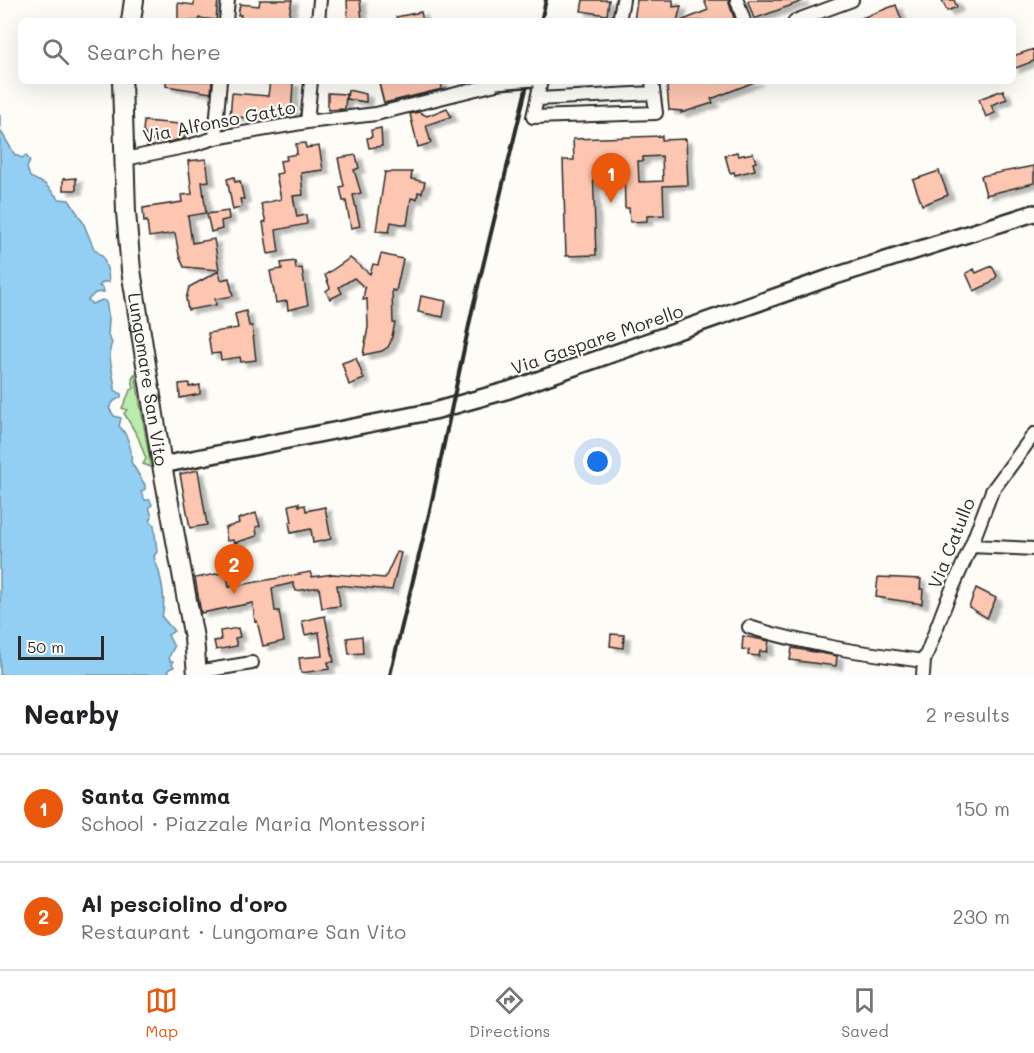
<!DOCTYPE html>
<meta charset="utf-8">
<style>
body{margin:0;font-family:Mali,sans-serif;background:#f6f6f6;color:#202124}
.scale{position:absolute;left:18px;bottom:15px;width:86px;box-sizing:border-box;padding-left:6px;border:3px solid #2b2b2b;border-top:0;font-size:16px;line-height:21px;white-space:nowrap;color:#2b2b2b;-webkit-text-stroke:4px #fdfcf7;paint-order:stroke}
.you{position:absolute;left:598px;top:462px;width:21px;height:21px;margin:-15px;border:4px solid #fff;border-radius:50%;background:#1a73e8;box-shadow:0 0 0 9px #1a73e833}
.badge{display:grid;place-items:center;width:39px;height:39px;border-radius:50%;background:#ea580c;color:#fff;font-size:20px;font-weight:700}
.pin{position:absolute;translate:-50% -50px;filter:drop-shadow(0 2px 3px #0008)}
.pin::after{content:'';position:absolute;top:32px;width:21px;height:18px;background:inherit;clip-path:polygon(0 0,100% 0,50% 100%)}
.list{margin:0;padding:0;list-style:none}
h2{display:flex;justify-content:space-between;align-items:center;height:78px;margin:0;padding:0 24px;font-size:26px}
h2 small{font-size:20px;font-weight:400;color:#757577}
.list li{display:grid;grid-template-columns:39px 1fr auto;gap:18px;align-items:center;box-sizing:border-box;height:108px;padding:0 24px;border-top:2px solid #e0e0e0}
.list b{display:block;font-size:22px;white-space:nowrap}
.list p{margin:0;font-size:20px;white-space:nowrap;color:#757577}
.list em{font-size:20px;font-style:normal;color:#757577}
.icon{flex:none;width:33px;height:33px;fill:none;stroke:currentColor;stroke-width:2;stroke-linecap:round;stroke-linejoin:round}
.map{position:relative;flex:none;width:1034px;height:675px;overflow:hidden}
.search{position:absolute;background:#fff;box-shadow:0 6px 24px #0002;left:18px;right:18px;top:18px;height:66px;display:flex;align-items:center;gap:15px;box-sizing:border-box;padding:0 21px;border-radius:9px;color:#757577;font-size:22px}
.sheet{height:294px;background:#fff}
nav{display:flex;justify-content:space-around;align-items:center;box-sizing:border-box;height:84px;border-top:2px solid #e0e0e0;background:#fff;font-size:16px;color:#757577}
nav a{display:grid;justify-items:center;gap:3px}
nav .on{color:#ea580c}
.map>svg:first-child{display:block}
.green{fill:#bbecab;stroke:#738c6b;stroke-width:1.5}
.water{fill:#93cff3;stroke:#698da3;stroke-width:1.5}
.building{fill:#fdc6b0;stroke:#2b2b2b;stroke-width:1.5;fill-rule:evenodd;filter:url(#shadow)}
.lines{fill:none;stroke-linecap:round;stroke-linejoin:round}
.minor-casing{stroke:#2b2b2b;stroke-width:16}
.tertiary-casing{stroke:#2b2b2b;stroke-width:20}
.secondary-casing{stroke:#2b2b2b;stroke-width:22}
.minor{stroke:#fdfcf7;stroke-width:12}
.tertiary{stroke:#fdfcf7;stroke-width:15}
.secondary{stroke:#fdfcf7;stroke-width:18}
.rail{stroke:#2b2b2b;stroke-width:4}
.pedestrian-bridge-casing{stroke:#2b2b2b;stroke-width:14;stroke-linecap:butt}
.pedestrian-bridge{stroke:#fdfcf7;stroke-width:9}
.labels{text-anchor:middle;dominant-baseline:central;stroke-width:4.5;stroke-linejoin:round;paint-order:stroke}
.street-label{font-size:18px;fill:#2b2b2b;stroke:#fdfcf7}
</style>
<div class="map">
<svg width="1034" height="675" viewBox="0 0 1034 675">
<defs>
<filter id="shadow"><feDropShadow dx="6" dy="4" stdDeviation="1.5" flood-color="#0004"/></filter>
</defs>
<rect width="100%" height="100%" fill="#fdfcf7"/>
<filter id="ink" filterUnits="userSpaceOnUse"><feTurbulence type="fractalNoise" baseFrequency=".0167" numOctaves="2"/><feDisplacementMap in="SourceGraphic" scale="12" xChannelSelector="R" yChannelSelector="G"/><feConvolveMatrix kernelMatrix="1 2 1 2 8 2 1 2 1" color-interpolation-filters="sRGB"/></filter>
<g filter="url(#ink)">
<path class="green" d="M 135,374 L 151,467 L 143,464 L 146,459 L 138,437 L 124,413 L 127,410 L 122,408 L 130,391 L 134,388 L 132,379 Z"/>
<path class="water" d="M 0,115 L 0,130 L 15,155 L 22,158 L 26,155 L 30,161 L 27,168 L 30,177 L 45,184 L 59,199 L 69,200 L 83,222 L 94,249 L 103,257 L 108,272 L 109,282 L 103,282 L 99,286 L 103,288 L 104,292 L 95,293 L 88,300 L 92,304 L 102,300 L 106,301 L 109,319 L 108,335 L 112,343 C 106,354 115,378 115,390 L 121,394 L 121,397 L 114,401 L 109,408 L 114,416 L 121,418 L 119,426 C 127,433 133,451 131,462 L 145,485 L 145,489 L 141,492 L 145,500 L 150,500 L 152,505 L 149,507 L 152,517 L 150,520 L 154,525 L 157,552 L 154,556 C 155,563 159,568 160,576 C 163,588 165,605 162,617 L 174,631 L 168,635 L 174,647 L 169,657 L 170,661 L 173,661 L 172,664 L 174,667 L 169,669 L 168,671 L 172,675 L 0,675 Z"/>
<path class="building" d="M 194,0 L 218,0 L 216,20 L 199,18 L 199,21 L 178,21 L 178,3 L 194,5 Z
M 260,0 L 292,0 L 288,21 L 240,21 L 241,15 L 238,15 L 240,4 L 259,6 Z
M 347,0 L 360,0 L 362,20 L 348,21 Z
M 583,0 L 609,0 L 607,15 L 581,11 Z
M 637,0 L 673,0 L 673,7 L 681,6 L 677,21 L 634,21 Z
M 704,0 L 728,0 L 735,21 L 681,21 L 708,10 Z
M 749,0 L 803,0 L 803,1 L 754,19 L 748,2 Z
M 942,0 L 954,0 L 957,7 L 947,11 Z
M 896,5 L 902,21 L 857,21 L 856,20 Z
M 421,12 L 423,21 L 397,21 L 396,17 Z
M 1034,49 L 1034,61 L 1013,69 L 1013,56 Z
M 166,81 L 212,81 L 211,93 L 166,86 Z
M 270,81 L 293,83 L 291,116 L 260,115 L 261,118 L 230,117 L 232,93 L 268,96 Z
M 386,81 L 441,81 L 442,89 L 384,103 L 379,83 Z
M 757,81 L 711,99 L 713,103 L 681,113 L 682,111 L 669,110 L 667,86 L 686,81 Z
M 348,90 L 366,94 L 366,102 L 347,99 Z
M 1003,90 L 1007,99 L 991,105 L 995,113 L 986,117 L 979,99 Z
M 328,93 L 346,94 L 345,109 L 328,110 Z
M 447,108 L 451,117 L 426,125 L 431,143 L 418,147 L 410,114 L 419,112 L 427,116 Z
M 144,121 L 180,124 L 180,132 L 185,133 L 185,138 L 169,142 L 148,139 L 143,131 Z
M 381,128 L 382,146 L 369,148 L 367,138 L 372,137 L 371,130 Z
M 662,136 L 662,140 L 686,139 L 688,185 L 663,186 L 664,215 L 647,216 L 647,221 L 630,222 L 629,208 L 625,208 L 624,166 L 593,167 L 596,255 L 566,256 L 563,160 L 574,160 L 573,139 ZM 662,156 L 663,181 L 639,182 L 638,161 L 643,161 L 643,157 Z
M 305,143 L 306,148 L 319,146 L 323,170 L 301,173 L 303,195 L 293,196 L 297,217 L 306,215 L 307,224 L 276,230 L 279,252 L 268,254 L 263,222 L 266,222 L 261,204 L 281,199 L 276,174 L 282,173 L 280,161 L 287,160 L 286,156 L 297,154 L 296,144 Z
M 737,152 L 738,156 L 753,153 L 756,162 L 753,163 L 755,170 L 735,175 L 734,172 L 730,173 L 725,155 Z
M 356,155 L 359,168 L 354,170 L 361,193 L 353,195 L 360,226 L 351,228 L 346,201 L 343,201 L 340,187 L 344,186 L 338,158 Z
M 206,159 L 209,181 L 202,182 L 206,213 L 188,216 L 192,243 L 214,239 L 219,270 L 184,267 L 179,255 L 175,233 L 149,237 L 147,221 L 144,222 L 143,208 L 182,202 L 181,195 L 192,194 L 188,161 Z
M 1034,166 L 1034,183 L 986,195 L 981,176 Z
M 939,171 L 948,195 L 922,205 L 913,180 Z
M 385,172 L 412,172 L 411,179 L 425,182 L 422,193 L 418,192 L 417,199 L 411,198 L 407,225 L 391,222 L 389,232 L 376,231 Z
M 234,177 L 235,182 L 240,181 L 244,199 L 240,199 L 242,207 L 233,210 L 227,179 Z
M 76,178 L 76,190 L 63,190 L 63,179 Z
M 228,211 L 229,219 L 221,221 L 222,229 L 211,232 L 207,214 Z
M 381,254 L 403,259 L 396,291 L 392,290 L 393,323 L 395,323 L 391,341 L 388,347 L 382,351 L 363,355 L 368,327 L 367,299 L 363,300 L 365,288 L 354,278 L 339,287 L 342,293 L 330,299 L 326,291 L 330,288 L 325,275 L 350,258 L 370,274 L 373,264 L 378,265 Z
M 295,261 L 296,269 L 302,268 L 308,305 L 288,310 L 287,301 L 276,303 L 270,271 L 282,269 L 281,263 Z
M 992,266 L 997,276 L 991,283 L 974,291 L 966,273 L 974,269 L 976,273 Z
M 219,271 L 221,280 L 229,278 L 233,296 L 215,299 L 216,305 L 188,310 L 186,299 L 189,287 Z
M 421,296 L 446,301 L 443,317 L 418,312 Z
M 246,311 L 249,326 L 252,326 L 256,360 L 241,362 L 240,357 L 221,360 L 220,353 L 211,354 L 208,333 L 238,328 L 235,314 Z
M 356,358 L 364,379 L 349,385 L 342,363 Z
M 189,383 L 189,387 L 200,385 L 200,394 L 180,398 L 179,384 Z
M 198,470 L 207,525 L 190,528 L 180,474 Z
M 299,503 L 299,506 L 305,505 L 306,511 L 325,507 L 331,539 L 313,543 L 311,529 L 291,533 L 289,522 L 292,522 L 289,505 Z
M 256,513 L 260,526 L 256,527 L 257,536 L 234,543 L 233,540 L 227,541 L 225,528 L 239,523 L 238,519 Z
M 397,552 L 401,553 L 392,590 L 337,585 L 340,606 L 322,608 L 319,587 L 296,591 L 293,583 L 272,588 L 275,611 L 279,611 L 284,641 L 263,646 L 257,621 L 255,622 L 254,615 L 253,603 L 201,613 L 195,578 L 227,572 L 229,587 L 310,572 L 312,577 L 333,574 L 385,578 Z
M 878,577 L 921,579 L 920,589 L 923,589 L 922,604 L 876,597 Z
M 976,588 L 996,598 L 987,618 L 969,607 Z
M 325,616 L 334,662 L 328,662 L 329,669 L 301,673 L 299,658 L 322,656 L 319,632 L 305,635 L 302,621 Z
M 238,628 L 240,637 L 235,638 L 237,646 L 216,650 L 214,641 L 221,640 L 220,631 Z
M 611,634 L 624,635 L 623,648 L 610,646 Z
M 362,636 L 363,653 L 349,654 L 347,638 Z
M 743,636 L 769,641 L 767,652 L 760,651 L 759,656 L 748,655 L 749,650 L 742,649 Z
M 792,648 L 837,656 L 836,666 L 790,660 Z"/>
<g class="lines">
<defs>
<path id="minor" d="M 737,0 L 744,21
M 226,21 L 228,0
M 318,21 L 320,0
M 619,21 L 623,0
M 795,21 L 852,0
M 541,81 L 533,117 L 656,113 L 652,81
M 538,99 L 653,93
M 307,122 L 311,81
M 215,138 L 220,81
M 125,159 L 189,146 L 215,138 L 307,122 L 376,114 L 496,84
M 971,546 L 1034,549
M 749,627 C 806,645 864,653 924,661
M 197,672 L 252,663
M 923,675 L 924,661 L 946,603 L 971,546 L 992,491 L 1034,434"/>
<path id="tertiary" d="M 162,465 L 434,411 L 509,390 L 829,278 L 1034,213"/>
<g id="secondary">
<path d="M 131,21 L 134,0"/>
<path id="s1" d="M 122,81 L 126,212 L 131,270 L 162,465 L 194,638 L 197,675"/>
</g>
</defs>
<use href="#minor" class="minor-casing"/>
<use href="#tertiary" class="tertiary-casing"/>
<use href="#secondary" class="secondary-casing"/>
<use href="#minor" class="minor"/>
<use href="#tertiary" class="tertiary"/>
<use href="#secondary" class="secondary"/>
<path class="rail" d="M 541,21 L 546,0
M 390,675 L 430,510 L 472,311 L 528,81"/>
<defs>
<path id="pedestrian-bridge" d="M 496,84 L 534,81"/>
</defs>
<use href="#pedestrian-bridge" class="pedestrian-bridge-casing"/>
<use href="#pedestrian-bridge" class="pedestrian-bridge"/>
</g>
</g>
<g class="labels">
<g class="street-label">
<text transform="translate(219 121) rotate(-11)">Via Alfonso Gatto</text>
<text transform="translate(597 339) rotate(-19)">Via Gaspare Morello</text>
<text stroke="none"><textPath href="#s1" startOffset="300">Lungomare San Vito</textPath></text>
<text transform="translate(951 543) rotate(-68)">Via Catullo</text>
</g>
</g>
</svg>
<div class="scale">50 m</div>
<div class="you"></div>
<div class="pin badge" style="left:611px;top:203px">1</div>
<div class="pin badge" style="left:234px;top:594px">2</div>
<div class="search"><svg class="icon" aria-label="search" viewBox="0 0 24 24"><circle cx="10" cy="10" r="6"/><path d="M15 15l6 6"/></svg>Search here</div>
</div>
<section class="sheet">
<h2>Nearby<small>2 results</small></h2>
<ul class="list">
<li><span class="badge">1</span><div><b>Santa Gemma</b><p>School · Piazzale Maria Montessori</p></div><em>150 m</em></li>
<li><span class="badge">2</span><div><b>Al pesciolino d'oro</b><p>Restaurant · Lungomare San Vito</p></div><em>230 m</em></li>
</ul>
</section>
<nav>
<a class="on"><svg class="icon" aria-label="map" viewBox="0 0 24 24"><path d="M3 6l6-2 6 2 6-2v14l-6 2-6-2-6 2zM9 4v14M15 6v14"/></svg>Map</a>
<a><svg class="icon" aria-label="directions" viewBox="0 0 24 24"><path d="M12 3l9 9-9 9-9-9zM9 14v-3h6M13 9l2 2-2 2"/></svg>Directions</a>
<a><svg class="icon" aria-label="saved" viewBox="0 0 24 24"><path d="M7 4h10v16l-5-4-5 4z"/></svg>Saved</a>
</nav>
